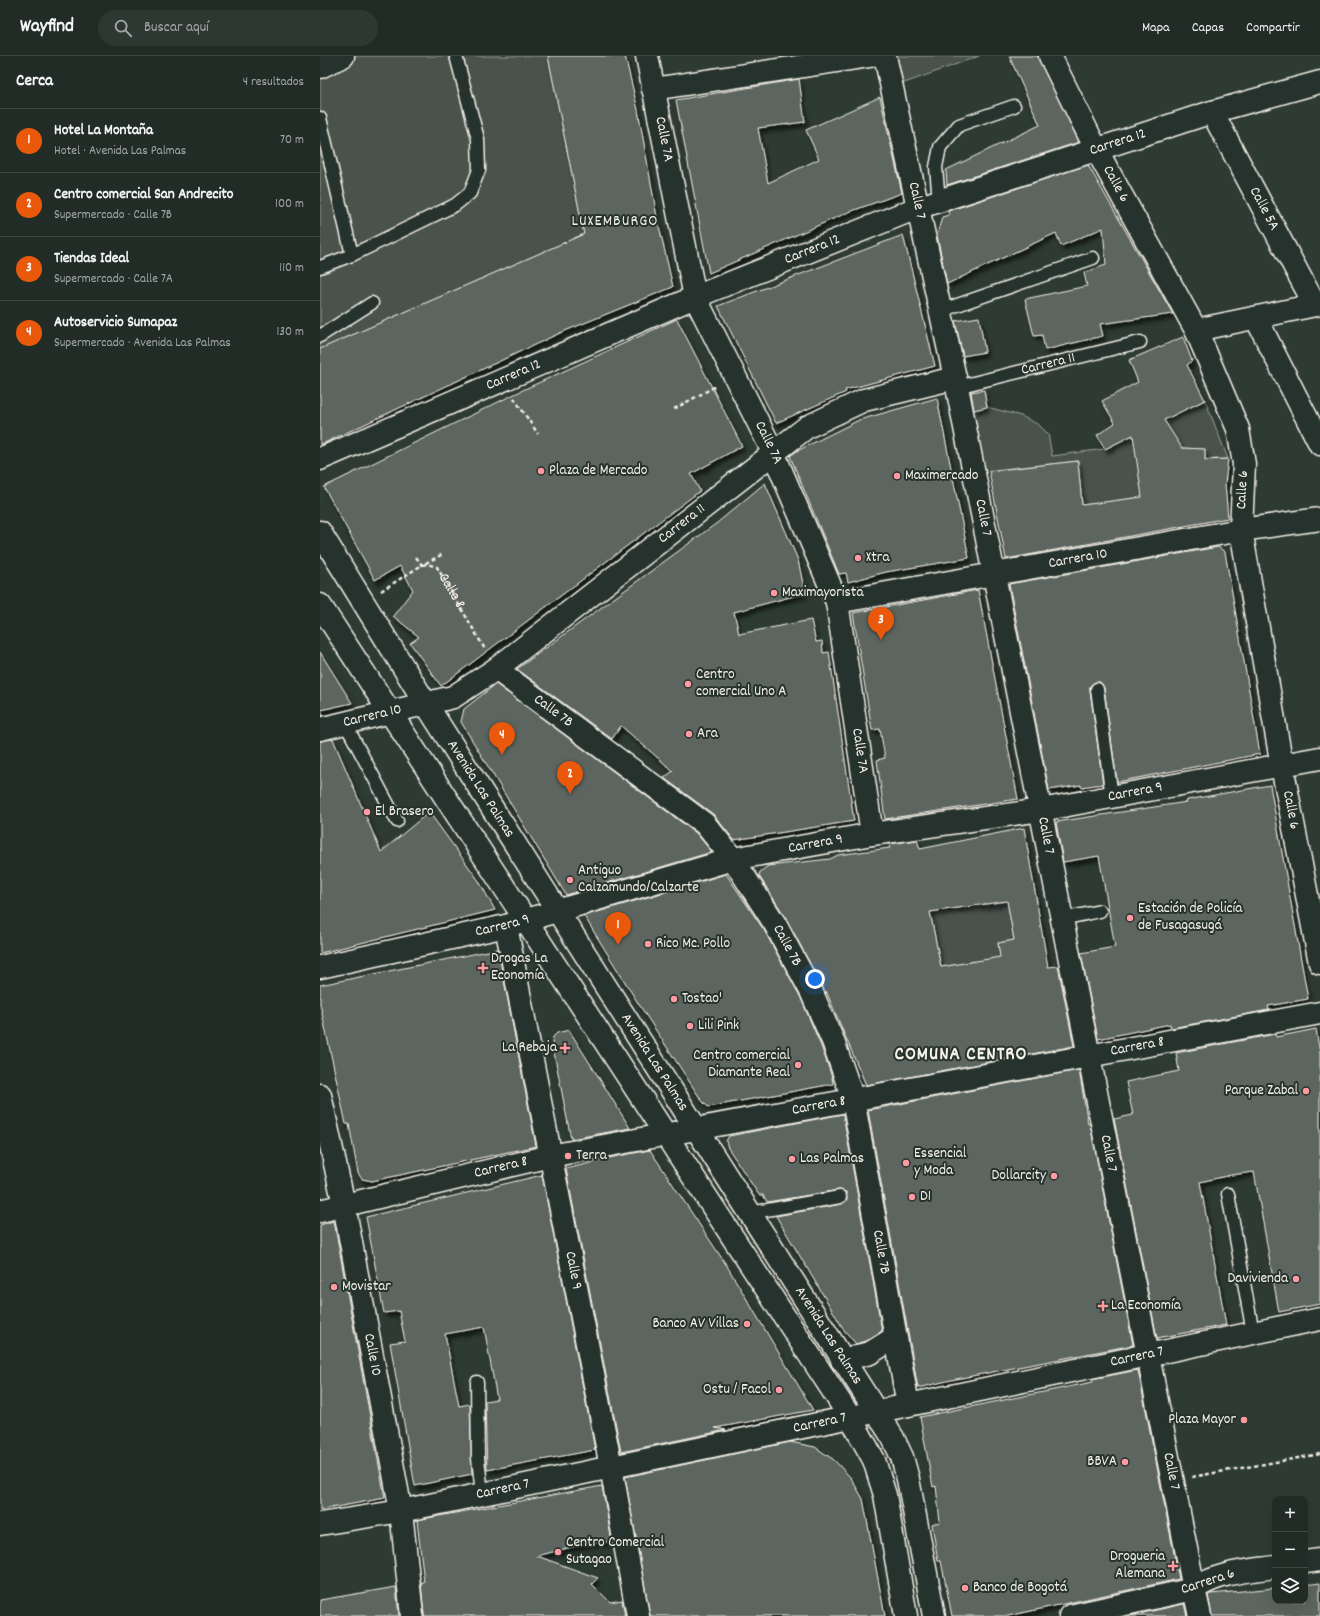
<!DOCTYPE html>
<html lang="es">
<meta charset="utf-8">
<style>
body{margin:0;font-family:Dekko,sans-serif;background:#2e3833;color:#f1f3f6}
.controls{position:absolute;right:12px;bottom:12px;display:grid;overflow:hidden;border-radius:8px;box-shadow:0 4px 16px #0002}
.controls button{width:36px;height:36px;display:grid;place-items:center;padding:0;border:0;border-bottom:1px solid #3f4844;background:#222c27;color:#f1f3f6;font:20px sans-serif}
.you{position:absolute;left:495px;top:923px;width:14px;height:14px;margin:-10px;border:3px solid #fff;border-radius:50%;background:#1a73e8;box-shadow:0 0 0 6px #1a73e833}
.badge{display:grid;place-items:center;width:26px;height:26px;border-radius:50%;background:#ea580c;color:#fff;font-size:13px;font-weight:700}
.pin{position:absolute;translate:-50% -33px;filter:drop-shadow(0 1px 2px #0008)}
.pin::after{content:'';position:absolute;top:21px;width:14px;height:12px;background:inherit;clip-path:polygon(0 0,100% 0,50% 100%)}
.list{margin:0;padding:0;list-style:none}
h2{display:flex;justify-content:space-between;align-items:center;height:52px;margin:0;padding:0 16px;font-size:17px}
h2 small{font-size:13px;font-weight:400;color:#a2a7a7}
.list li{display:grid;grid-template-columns:26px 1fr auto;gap:12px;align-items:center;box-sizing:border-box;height:64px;padding:0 16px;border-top:1px solid #3f4844}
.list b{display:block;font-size:15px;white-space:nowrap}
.list p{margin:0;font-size:13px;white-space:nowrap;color:#a2a7a7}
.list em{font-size:13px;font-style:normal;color:#a2a7a7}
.icon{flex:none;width:22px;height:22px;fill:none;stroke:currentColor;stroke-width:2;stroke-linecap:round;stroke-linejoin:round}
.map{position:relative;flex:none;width:1000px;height:1560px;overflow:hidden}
header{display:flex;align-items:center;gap:24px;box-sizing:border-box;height:56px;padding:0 20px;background:#222c27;border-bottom:1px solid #3f4844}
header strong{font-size:19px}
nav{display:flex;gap:22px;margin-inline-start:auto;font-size:14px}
.search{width:280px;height:36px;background:#2e3833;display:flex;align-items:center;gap:10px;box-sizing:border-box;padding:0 14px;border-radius:22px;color:#a2a7a7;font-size:15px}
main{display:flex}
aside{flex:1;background:#222c27}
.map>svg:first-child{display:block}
.green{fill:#48524c;stroke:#9ea29a}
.building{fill:#5c655e;stroke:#f4f1e8;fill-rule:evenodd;filter:url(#shadow)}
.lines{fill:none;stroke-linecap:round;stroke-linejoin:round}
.lane-casing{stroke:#f4f1e8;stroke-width:15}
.street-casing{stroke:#f4f1e8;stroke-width:25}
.primary-casing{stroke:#f4f1e8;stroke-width:25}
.path{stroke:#f4f1e8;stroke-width:2.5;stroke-dasharray:4 3;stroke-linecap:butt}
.lane{stroke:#26332d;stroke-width:12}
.street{stroke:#26332d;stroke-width:22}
.primary{stroke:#26332d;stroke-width:22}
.poi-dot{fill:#ff9aa2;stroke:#26332d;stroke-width:1.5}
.labels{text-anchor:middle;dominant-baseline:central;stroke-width:4;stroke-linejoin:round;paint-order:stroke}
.street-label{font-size:15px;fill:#f4f1e8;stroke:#26332d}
.poi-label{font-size:15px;fill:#f4f1e8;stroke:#26332d;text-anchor:start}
.neighbourhood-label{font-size:16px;letter-spacing:1px;fill:#f4f1e8;stroke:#26332d}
.district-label{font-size:19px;font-weight:bold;letter-spacing:1px;fill:#f4f1e8;stroke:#26332d}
</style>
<header>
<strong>Wayfind</strong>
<div class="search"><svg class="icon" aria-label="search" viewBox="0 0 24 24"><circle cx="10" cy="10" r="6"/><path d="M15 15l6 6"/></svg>Buscar aquí</div>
<nav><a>Mapa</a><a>Capas</a><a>Compartir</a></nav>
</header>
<main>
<aside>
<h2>Cerca<small>4 resultados</small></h2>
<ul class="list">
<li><span class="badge">1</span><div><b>Hotel La Montaña</b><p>Hotel · Avenida Las Palmas</p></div><em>70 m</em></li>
<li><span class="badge">2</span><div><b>Centro comercial San Andrecito</b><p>Supermercado · Calle 7B</p></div><em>100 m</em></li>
<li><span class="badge">3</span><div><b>Tiendas Ideal</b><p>Supermercado · Calle 7A</p></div><em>110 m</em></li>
<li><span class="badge">4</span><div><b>Autoservicio Sumapaz</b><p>Supermercado · Avenida Las Palmas</p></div><em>130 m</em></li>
</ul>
</aside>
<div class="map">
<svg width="1000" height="1560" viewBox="0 0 1000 1560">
<defs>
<filter id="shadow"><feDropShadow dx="2.5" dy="4.5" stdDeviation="2" flood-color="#0009"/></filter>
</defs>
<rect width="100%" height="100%" fill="#2e3b34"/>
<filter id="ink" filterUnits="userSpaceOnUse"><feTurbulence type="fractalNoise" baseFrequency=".025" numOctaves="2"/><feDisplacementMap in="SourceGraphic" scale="8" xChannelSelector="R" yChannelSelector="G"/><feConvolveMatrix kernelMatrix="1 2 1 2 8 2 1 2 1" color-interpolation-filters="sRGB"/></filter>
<g filter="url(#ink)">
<path class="green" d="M 37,0 L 228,0 L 264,178 L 0,293 L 0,19 Z
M 574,0 L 659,0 L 579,29 Z
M 885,344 L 908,403 L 885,403 L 885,393 L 862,392 L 822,441 L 762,449 L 758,405 L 663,415 L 651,354 L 667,351 L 701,360 L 719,369 L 728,378 L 732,400 L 785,393 Z
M 716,838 L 718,846 L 688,851 L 694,884 L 678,887 L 683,918 L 654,905 L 628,910 L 623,920 L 610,856 Z"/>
<path class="building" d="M 228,0 L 305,0 L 318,54 L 337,161 L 353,231 L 240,277 L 0,389 L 0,293 L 264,178 Z
M 689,0 L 718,0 L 759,86 L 627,129 L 626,114 L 720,69 Z
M 479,23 L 485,66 L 438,72 L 448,127 L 499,103 L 486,74 L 560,41 L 582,137 L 529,156 L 389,217 L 356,44 Z
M 768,109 L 853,258 L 780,268 L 783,280 L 725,294 L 722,279 L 714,280 L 705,243 L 767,230 L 764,217 L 786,209 L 783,172 L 741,190 L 736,177 L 627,228 L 617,179 L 622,161 L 629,159 L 628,155 Z
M 583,179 L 615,310 L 525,334 L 526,336 L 456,367 L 398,250 Z
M 659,261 L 665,296 L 643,300 L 635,265 Z
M 357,263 L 422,390 L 371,418 L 380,435 L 121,630 L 90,587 L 99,581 L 73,560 L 93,534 L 80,510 L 55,524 L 4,431 L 205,333 Z
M 863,281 L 872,305 L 867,309 L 885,344 L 844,364 L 862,392 L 885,393 L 885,404 L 908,403 L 905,428 L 908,462 L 686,503 L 669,415 L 758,405 L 762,449 L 822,441 L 813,379 L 785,393 L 777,379 L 795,367 L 782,345 L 818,326 L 809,304 Z
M 664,334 L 667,351 L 654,354 L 651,336 Z
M 617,342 L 649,502 L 566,516 L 528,526 L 526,517 L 519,518 L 470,400 L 477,395 L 539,364 Z
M 445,427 L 478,504 L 485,537 L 414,556 L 419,578 L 491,564 L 496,586 L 502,585 L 503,597 L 509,596 L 534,765 L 414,784 L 393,758 L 344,722 L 353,715 L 301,670 L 292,683 L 197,613 L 397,467 Z
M 898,491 L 905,496 L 940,698 L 797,726 L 784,632 L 780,626 L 776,626 L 770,630 L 770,634 L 783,728 L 761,731 L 761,729 L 729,734 L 689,528 Z
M 658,534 L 698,743 L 565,763 L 557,704 L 565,702 L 560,673 L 552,674 L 533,557 Z
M 0,596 L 32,647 L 1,654 L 3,659 L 0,660 Z
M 176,628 L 376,777 L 392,796 L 246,839 L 141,666 L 144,653 Z
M 13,683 L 61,796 L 109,756 L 159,825 L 175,854 L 0,897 L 0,685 Z
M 950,729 L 988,943 L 948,950 L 949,954 L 851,972 L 850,968 L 778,983 L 761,897 L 795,891 L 779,800 L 743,806 L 736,766 L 867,746 L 867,744 Z
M 704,772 L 728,911 L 738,910 L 754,990 L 546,1029 L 506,935 L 506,938 L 466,862 L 439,820 L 440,816 L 448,810 L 510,803 L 518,799 L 570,792 L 569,788 L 597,784 L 600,793 ZM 687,845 L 694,884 L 678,887 L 680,901 L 621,911 L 610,856 Z
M 406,818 L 444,874 L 480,940 L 501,990 L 512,1021 L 513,1028 L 388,1051 L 382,1045 L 318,947 L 264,860 Z
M 178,893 L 216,1090 L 52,1125 L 42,1123 L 38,1117 L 29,1068 L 26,1068 L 0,948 L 0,929 Z
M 996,973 L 1000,998 L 1000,1248 L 959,1256 L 934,1116 L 911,1119 L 880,1126 L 906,1269 L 837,1282 L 794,1063 L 813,1059 L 806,1026 L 859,1015 L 856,997 L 955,978 L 956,981 Z
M 249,974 L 286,1033 L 310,1072 L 251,1083 L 232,986 L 233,981 L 237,977 Z
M 759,1014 L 768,1068 L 770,1068 L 813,1289 L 631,1324 L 598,1332 L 548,1054 Z
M 523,1058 L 562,1275 L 545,1285 L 536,1288 L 524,1274 L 456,1160 L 522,1148 L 527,1143 L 526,1136 L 519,1134 L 447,1146 L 443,1139 L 439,1139 L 408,1092 L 406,1085 L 409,1080 Z
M 330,1094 L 407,1210 L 493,1354 L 395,1372 L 406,1374 L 301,1396 L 246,1113 L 278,1105 L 278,1104 Z
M 222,1119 L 275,1394 L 167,1414 L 165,1345 L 177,1343 L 164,1271 L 125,1278 L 139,1350 L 150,1348 L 152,1418 L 95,1430 L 70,1287 L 85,1285 L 79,1255 L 64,1257 L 46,1161 Z
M 14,1165 L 65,1442 L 0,1454 L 0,1169 Z
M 818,1314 L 859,1523 L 688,1560 L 632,1560 L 621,1505 L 618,1505 L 612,1468 L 620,1466 L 616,1430 L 613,1431 L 600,1361 L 773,1326 L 772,1323 Z
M 470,1386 L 495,1391 L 514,1404 L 531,1422 L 543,1443 L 565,1560 L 330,1560 L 305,1421 Z
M 282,1430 L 292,1486 L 271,1486 L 217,1500 L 278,1522 L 272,1528 L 290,1546 L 302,1544 L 305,1560 L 104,1560 L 101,1526 L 104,1526 L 97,1464 Z
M 1000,1527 L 1000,1560 L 892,1560 L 888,1539 L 890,1538 L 955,1532 L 955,1545 L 985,1545 L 985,1529 Z
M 76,1531 L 79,1560 L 0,1560 L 0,1544 Z
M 864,1548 L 867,1560 L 809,1560 Z"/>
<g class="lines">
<defs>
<g id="lane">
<path d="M 0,62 L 32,199"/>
<path d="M 619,145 L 616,111 L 620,91 L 639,69 L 694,50"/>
<path d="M 0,211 L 32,199 L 135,149 L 150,137 L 159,114 L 158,83 L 136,0"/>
<path d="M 620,255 L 773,202"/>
<path d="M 0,280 L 52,247"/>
<path id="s2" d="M 637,331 L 820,286"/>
<path d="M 777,633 L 792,741"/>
<path d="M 25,667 L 77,765"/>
<path d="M 742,863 L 780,855"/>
<path d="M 908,1138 L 933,1277"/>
<path d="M 430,1157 L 520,1141"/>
<path d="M 157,1326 L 158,1402 L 162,1438"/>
</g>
<g id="street">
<path id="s3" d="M 327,0 L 375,241 L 453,396 L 517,546 L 552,778"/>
<path id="s4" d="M 565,0 L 637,331 L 874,1533 C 899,1516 927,1515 955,1511"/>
<path id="s5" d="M 730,0 L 776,93 L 876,274 L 918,373 L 924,408 L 921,474 L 962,710 L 1000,907"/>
<path d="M 0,11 L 23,0"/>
<path d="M 333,33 L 550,0"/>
<path id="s6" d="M 892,56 L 995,249"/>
<path d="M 936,262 L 1000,388"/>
<path d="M 876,274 L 1000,248"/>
<path id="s7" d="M 0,403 L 375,241 L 597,152 L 892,56 L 1000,26"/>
<path id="s8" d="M 517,546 L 921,474 L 1000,463"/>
<path id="s9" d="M 176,613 L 385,768 L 413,803 L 455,868 L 491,935 L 513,985 L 533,1043 L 588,1349"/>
<path id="s10" d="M 0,673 L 133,641 L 176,613 L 487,371 L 544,344 L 635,322"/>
<path id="s11" d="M 186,870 L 291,1411 L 318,1560"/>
<path id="s12" d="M 0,911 L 186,870 L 413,803 L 552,778 L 721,754 L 1000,702"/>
<path id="s13" d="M 0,1039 L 24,1149 L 81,1455 L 92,1560"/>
<path id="s14" d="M 0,1155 L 230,1100 L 1000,957"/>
<path d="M 522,1304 L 550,1297 L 574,1282"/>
<path id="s15" d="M 0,1468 L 81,1455 L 1000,1263"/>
<path d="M 985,1506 L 1000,1504"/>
</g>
<g id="primary">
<path id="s16" d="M 0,476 L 106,648 L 573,1382 L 582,1401 L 588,1423 L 614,1560"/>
<path d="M 0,549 L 530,1361 L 554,1404 L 565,1439 L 586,1560"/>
<path d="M 750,1560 L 874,1533 L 880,1560"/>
</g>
</defs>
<use href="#lane" class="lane-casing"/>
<use href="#street" class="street-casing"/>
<use href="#primary" class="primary-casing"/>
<g class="path">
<path d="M 194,342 L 218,378"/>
<path d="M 354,353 L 396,330"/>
<path d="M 96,501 L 102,509 L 123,498"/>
<path id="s1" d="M 61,535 L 102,509 L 107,508 L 117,511 L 166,595"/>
<path d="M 872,1421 L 1000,1398"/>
</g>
<use href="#lane" class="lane"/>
<use href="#street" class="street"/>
<use href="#primary" class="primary"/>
</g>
</g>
<g class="poi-dot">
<circle cx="221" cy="415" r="4"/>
<circle cx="577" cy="420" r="4"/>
<circle cx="538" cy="502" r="4"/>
<circle cx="454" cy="537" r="4"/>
<circle cx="368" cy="628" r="4"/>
<circle cx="369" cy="678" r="4"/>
<circle cx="47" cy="756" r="4"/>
<circle cx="250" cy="824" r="4"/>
<circle cx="810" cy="862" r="4"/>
<circle cx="328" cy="888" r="4"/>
<path d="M161 906h4v4h4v4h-4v4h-4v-4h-4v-4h4z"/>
<circle cx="354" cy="943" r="4"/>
<circle cx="370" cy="970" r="4"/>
<path d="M243 986h4v4h4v4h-4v4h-4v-4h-4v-4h4z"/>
<circle cx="478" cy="1009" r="4"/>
<circle cx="986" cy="1035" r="4"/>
<circle cx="248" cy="1100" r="4"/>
<circle cx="472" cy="1103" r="4"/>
<circle cx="586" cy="1107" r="4"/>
<circle cx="734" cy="1120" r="4"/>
<circle cx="592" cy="1141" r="4"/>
<circle cx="976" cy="1223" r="4"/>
<circle cx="14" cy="1231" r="4"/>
<path d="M781 1244h4v4h4v4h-4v4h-4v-4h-4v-4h4z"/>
<circle cx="427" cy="1268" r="4"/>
<circle cx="459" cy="1334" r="4"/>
<circle cx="924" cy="1364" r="4"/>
<circle cx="805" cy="1406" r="4"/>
<circle cx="238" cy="1496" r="4"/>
<path d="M851 1504h4v4h4v4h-4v4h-4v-4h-4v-4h4z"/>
<circle cx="645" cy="1532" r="4"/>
</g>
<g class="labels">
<g class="street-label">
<text stroke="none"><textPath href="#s3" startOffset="85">Calle 7A</textPath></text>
<text stroke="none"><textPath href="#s7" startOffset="859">Carrera 12</textPath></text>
<text stroke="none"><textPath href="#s5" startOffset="144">Calle 6</textPath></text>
<text stroke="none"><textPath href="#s4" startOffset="148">Calle 7</textPath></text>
<text stroke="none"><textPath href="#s6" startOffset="110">Calle 5A</textPath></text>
<text stroke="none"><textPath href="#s7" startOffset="535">Carrera 12</textPath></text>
<text stroke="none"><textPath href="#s2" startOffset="94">Carrera 11</textPath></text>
<text stroke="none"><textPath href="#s7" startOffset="211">Carrera 12</textPath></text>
<text stroke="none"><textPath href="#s3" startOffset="409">Calle 7A</textPath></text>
<text transform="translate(923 434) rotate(-87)">Calle 6</text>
<text stroke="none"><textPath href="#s4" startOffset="472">Calle 7</textPath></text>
<text stroke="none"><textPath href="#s10" startOffset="424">Carrera 11</textPath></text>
<text stroke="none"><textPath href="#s8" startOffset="245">Carrera 10</textPath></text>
<text stroke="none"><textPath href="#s1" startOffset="92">Calle 8</textPath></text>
<text stroke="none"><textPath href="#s9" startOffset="71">Calle 7B</textPath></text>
<text stroke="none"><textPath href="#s10" startOffset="54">Carrera 10</textPath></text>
<text stroke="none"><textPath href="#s3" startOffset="733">Calle 7A</textPath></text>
<text stroke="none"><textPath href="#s16" startOffset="303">Avenida Las Palmas</textPath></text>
<text stroke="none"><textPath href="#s12" startOffset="835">Carrera 9</textPath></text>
<text stroke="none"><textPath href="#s5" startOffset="804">Calle 6</textPath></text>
<text stroke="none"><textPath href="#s4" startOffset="796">Calle 7</textPath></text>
<text stroke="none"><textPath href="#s12" startOffset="511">Carrera 9</textPath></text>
<text stroke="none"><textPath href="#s12" startOffset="187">Carrera 9</textPath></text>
<text stroke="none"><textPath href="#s9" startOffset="407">Calle 7B</textPath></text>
<text stroke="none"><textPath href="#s14" startOffset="834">Carrera 8</textPath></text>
<text stroke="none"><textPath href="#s16" startOffset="627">Avenida Las Palmas</textPath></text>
<text stroke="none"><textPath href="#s14" startOffset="510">Carrera 8</textPath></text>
<text stroke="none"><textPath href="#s4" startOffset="1120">Calle 7</textPath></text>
<text stroke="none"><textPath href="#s14" startOffset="186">Carrera 8</textPath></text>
<text stroke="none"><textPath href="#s9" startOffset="730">Calle 7B</textPath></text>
<text stroke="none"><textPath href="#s11" startOffset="351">Calle 9</textPath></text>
<text stroke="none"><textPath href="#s16" startOffset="951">Avenida Las Palmas</textPath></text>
<text stroke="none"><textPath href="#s13" startOffset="265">Calle 10</textPath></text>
<text stroke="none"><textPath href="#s15" startOffset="834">Carrera 7</textPath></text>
<text stroke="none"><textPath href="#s15" startOffset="510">Carrera 7</textPath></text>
<text stroke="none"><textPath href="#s4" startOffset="1444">Calle 7</textPath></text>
<text stroke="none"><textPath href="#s15" startOffset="186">Carrera 7</textPath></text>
<text transform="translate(888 1526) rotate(-18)">Carrera 6</text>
</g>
<g class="poi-label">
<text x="229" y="415">Plaza de Mercado</text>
<text x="585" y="420">Maximercado</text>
<text x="546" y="502">Xtra</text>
<text x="462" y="537">Maximayorista</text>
<text x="376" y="619">Centro<tspan x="376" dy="17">comercial Uno A</tspan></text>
<text x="377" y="678">Ara</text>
<text x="55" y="756">El Brasero</text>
<text x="258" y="815">Antiguo<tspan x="258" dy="17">Calzamundo/Calzarte</tspan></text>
<text x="818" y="853">Estación de Policía<tspan x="818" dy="17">de Fusagasugá</tspan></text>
<text x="336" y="888">Rico Mc. Pollo</text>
<text x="171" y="903">Drogas La<tspan x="171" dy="17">Economía</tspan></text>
<text x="362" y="943">Tostao'</text>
<text x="378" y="970">Lili Pink</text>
<text x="237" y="992" text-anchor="end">La Rebaja</text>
<text x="470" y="1000" text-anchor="end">Centro comercial<tspan x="470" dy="17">Diamante Real</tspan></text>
<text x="978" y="1035" text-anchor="end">Parque Zabal</text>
<text x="594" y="1098">Essencial<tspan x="594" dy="17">y Moda</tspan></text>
<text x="256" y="1100">Terra</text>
<text x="480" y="1103">Las Palmas</text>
<text x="726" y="1120" text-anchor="end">Dollarcity</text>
<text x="600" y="1141">D1</text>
<text x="968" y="1223" text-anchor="end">Davivienda</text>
<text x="22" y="1231">Movistar</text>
<text x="791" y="1250">La Economía</text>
<text x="419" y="1268" text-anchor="end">Banco AV Villas</text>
<text x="451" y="1334" text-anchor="end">Ostu / Facol</text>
<text x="916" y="1364" text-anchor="end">Plaza Mayor</text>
<text x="797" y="1406" text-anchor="end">BBVA</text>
<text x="246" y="1487">Centro Comercial<tspan x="246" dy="17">Sutagao</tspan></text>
<text x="845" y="1501" text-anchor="end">Drogueria<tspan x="845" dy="17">Alemana</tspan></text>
<text x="653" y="1532">Banco de Bogotá</text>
</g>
<g class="neighbourhood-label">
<text x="295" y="165">LUXEMBURGO</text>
</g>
<g class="district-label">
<text x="641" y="999">COMUNA CENTRO</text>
</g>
</g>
</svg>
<div class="controls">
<button>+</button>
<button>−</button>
<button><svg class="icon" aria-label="layers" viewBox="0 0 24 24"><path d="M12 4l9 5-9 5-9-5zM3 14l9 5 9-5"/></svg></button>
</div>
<div class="you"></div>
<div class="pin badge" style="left:298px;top:889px">1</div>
<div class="pin badge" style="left:250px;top:738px">2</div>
<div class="pin badge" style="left:561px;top:584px">3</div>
<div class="pin badge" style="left:182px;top:699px">4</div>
</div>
</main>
